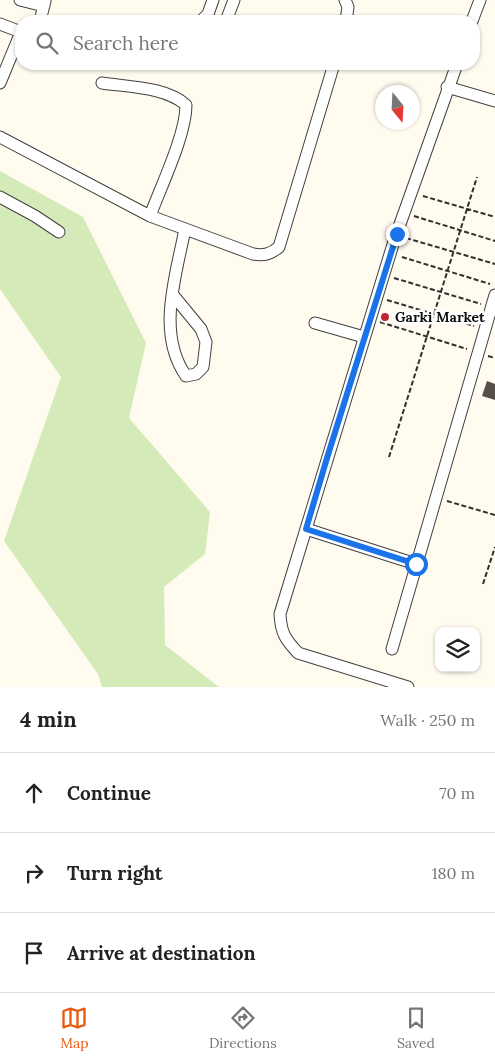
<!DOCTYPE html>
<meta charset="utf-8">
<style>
body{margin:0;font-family:Lora,serif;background:#f2f2f2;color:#222}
.controls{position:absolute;right:15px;bottom:15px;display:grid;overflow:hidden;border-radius:10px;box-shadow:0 1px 4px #0004}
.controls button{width:45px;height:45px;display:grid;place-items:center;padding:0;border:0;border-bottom:1px solid #e0e0e0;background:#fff;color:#222;font:25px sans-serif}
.compass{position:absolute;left:375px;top:85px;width:45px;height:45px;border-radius:50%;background:#fff;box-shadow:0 1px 4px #0004;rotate:162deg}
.stop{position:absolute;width:15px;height:15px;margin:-11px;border:4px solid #1a73e8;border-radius:50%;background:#fff}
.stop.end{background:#1a73e8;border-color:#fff;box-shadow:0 1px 5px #0008}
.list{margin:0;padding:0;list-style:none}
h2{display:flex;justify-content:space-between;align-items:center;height:65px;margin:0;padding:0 20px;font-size:21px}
h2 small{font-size:16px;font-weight:400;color:#767676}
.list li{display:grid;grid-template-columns:32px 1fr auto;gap:15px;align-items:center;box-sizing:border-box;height:80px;padding:0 20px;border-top:1px solid #e0e0e0}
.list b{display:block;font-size:19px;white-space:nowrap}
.list em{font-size:16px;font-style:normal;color:#767676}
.icon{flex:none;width:28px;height:28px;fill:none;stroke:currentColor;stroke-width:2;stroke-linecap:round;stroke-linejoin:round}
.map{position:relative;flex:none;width:495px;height:687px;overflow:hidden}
.search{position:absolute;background:#fff;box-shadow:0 1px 4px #0004;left:15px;right:15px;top:15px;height:55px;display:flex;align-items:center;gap:12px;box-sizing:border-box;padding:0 18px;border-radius:20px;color:#767676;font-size:19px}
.sheet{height:305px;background:#fff}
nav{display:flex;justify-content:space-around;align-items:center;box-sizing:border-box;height:70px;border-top:1px solid #e0e0e0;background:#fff;font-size:14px;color:#767676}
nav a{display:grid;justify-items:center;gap:2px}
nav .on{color:#ea580c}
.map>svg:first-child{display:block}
.green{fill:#d4eab8}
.building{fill:#574e4a}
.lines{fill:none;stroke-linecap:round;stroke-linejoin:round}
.minor-casing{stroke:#414141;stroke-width:13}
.path{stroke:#303030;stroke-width:2;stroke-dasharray:5 2.5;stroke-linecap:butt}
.minor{stroke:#fff;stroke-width:11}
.route{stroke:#1a73e8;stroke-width:6}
.poi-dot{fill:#bf2432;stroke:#fff;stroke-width:2}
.labels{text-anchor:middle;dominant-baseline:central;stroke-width:5;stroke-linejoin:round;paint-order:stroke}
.poi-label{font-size:14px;font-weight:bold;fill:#0e0e0e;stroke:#fff;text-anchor:start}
</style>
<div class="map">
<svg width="495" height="687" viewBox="0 0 495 687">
<rect width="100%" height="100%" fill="#fffbef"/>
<path class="green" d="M 0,171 L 83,217 L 146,343 L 129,418 L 210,512 L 205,554 L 164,587 L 165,645 L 219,687 L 102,687 L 98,674 L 4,541 L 61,377 L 0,289 Z"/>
<path class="building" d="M 487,381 L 495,384 L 495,400 L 482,396 Z"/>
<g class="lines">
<defs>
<path id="minor" d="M 20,0 L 44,6
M 345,0 L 348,7 L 346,21
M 40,21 L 45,1
M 201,21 L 208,14 L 213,0
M 226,21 L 234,0
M 472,21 L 480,0
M 0,24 L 21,32
M 0,83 L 21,32
M 102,83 C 129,87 166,87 186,105 C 186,135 161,186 150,216
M 447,87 L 495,101
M 0,137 L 150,216 L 253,254 C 264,256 271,254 279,247 L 334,64
M 0,197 L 35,216 L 59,232
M 173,295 L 201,329 L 206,342 L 203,367 L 196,374 L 186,376 C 156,333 176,276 185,229
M 315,323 L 364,337
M 306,529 L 416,564
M 392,649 L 495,295
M 408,687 L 298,653 C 285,639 281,633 280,614 L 394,241 L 457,64"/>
</defs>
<use href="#minor" class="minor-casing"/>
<path class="path" d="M 423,196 L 495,217
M 414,216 L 495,241
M 406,238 L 495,264
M 402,257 L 490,284
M 394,278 L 481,304
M 387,300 L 474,326
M 380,322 L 467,349
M 488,356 L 495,358
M 389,457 L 477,177
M 447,501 L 495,515
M 483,584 L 495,547"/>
<use href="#minor" class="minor"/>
</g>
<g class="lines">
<path class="route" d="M 397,234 L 327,458 L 306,529 L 416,564"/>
</g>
<circle class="poi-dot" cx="385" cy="317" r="5"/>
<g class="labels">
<g class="poi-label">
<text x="395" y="317">Garki Market</text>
</g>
</g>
</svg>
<div class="controls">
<button><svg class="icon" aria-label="layers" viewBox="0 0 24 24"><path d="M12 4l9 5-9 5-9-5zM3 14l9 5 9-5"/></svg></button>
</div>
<svg class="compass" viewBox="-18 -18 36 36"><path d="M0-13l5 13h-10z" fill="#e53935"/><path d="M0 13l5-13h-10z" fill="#767676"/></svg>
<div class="stop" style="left:416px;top:564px"></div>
<div class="stop end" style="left:397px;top:234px"></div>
<div class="search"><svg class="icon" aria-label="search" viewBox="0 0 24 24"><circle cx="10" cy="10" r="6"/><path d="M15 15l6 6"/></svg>Search here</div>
</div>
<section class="sheet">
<h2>4 min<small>Walk · 250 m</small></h2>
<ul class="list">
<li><svg class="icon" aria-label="ahead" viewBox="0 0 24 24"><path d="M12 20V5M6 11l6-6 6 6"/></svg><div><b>Continue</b></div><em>70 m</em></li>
<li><svg class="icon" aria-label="right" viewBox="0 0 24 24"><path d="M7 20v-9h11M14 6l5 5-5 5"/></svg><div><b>Turn right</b></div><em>180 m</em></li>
<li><svg class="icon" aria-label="arrive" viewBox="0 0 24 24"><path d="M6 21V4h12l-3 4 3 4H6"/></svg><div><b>Arrive at destination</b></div></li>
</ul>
</section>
<nav>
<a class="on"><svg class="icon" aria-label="map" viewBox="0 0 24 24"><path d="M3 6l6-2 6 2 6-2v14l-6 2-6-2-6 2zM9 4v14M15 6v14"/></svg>Map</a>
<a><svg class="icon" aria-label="directions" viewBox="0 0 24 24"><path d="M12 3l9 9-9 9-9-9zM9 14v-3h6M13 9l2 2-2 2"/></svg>Directions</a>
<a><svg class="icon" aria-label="saved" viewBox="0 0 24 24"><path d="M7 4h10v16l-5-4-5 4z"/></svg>Saved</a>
</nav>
